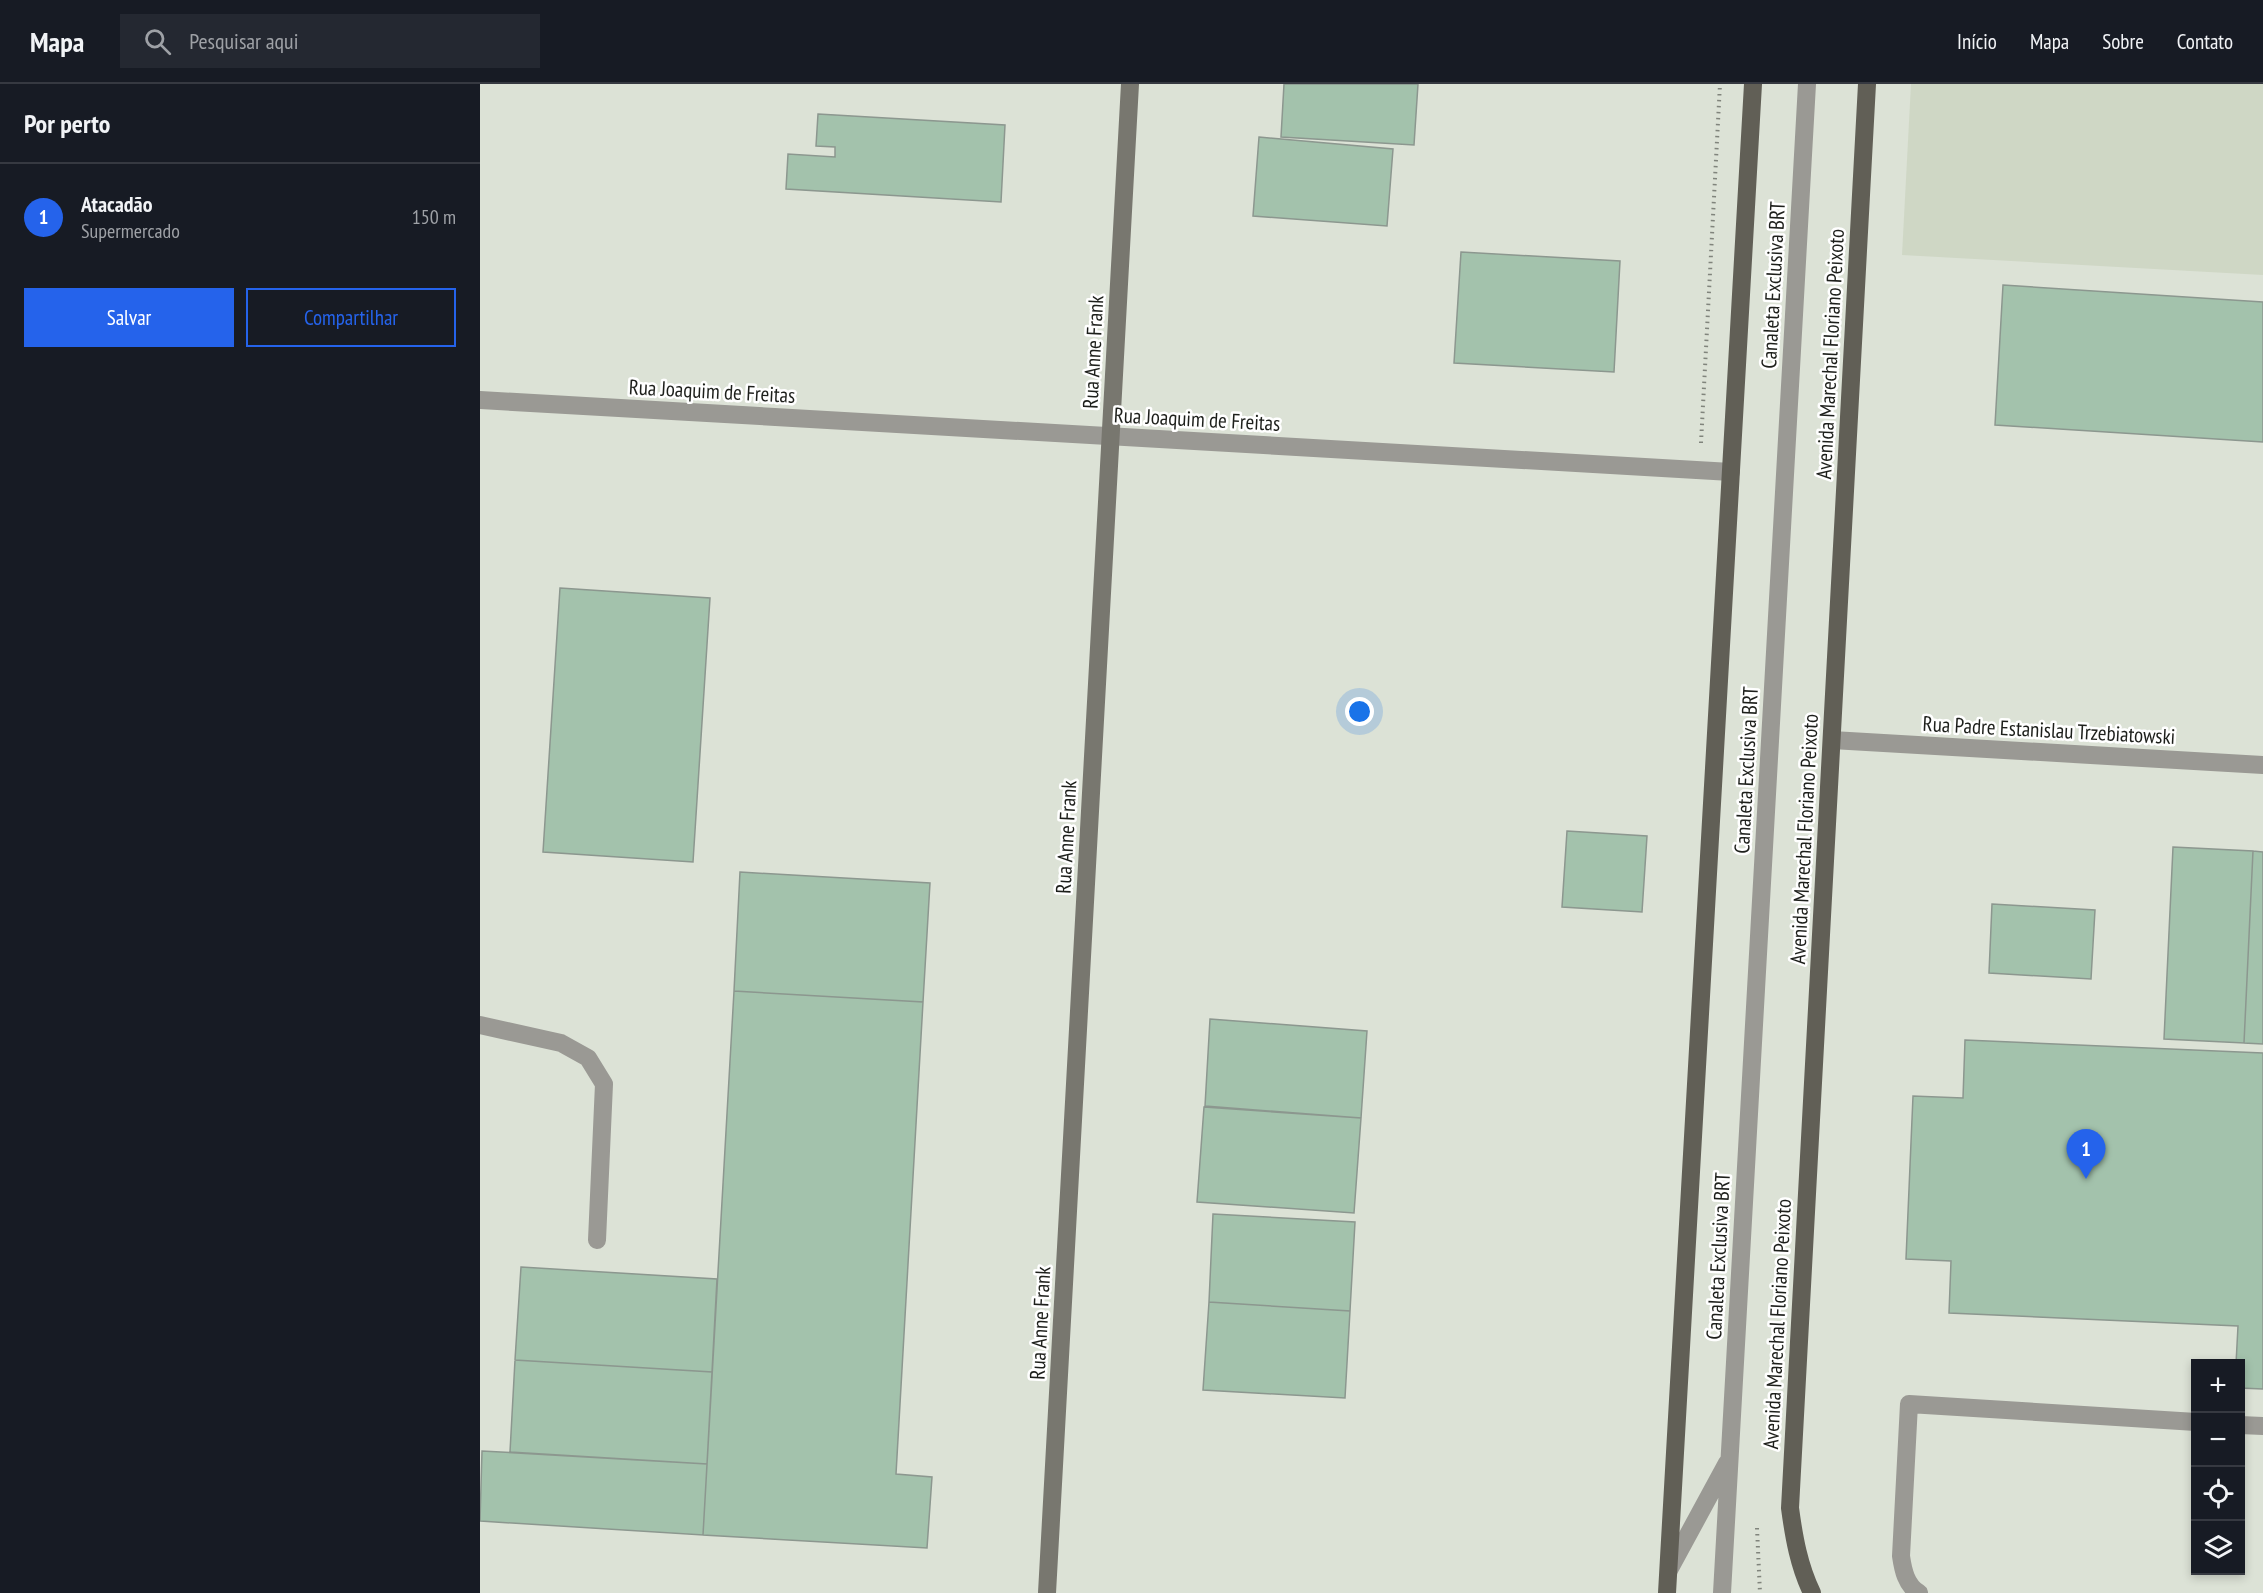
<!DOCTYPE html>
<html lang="pt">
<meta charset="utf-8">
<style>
body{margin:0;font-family:"PT Sans Narrow",sans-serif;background:#242831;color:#f1f3f6}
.controls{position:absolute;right:18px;bottom:18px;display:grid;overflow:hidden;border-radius:0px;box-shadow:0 3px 9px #0003}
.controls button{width:54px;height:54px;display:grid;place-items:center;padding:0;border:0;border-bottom:2px solid #363941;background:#171b24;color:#f1f3f6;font:30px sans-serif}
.you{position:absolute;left:880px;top:628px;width:21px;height:21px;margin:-15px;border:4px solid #fff;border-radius:50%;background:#1a73e8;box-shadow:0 0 0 9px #1a73e833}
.badge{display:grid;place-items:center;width:39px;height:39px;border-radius:50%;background:#2563eb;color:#fff;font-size:20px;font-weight:700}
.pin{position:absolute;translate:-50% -50px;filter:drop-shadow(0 2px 3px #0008)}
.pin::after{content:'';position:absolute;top:32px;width:21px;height:18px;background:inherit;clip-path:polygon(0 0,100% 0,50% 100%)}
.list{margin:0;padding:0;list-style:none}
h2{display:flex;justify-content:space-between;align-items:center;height:78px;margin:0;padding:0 24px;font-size:26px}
h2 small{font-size:20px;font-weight:400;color:#9ea1a6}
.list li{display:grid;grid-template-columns:39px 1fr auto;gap:18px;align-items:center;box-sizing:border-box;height:108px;padding:0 24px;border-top:2px solid #363941}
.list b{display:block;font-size:22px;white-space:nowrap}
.list p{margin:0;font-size:20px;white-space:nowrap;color:#9ea1a6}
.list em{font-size:20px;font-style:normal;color:#9ea1a6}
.actions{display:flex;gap:12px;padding:18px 24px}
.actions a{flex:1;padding:14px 0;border:2px solid #2563eb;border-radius:0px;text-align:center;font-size:21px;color:#2563eb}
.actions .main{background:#2563eb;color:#fff}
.icon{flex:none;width:33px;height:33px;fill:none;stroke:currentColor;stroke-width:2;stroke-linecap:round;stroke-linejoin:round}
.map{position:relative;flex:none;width:1783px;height:1509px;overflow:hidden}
header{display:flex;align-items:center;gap:36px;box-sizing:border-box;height:84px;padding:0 30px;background:#171b24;border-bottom:2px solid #363941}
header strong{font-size:28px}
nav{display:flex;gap:33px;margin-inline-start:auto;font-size:21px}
.search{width:420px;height:54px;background:#242831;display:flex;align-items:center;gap:15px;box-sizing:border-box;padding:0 21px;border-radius:0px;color:#9ea1a6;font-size:22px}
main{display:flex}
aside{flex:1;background:#171b24}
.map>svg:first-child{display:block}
.built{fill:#cfd7c5}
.building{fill:#a3c2ac;stroke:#8c978f;stroke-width:1.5}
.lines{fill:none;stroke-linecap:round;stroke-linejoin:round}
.path{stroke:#80847c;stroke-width:4;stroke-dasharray:1.5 4.5;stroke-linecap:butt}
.lane{stroke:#9a9994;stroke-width:18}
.street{stroke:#9a9994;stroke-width:18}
.secondary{stroke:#78776f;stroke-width:18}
.primary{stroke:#615f56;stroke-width:18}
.labels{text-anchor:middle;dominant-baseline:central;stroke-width:5;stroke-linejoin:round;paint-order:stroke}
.street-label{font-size:21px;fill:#1d1f1b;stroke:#fff}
</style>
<header>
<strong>Mapa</strong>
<div class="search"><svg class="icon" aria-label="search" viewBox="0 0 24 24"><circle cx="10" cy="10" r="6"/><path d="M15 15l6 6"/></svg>Pesquisar aqui</div>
<nav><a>Início</a><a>Mapa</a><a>Sobre</a><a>Contato</a></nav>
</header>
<main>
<aside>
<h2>Por perto<small></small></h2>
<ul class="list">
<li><span class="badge">1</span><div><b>Atacadão</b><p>Supermercado</p></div><em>150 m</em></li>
</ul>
<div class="actions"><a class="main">Salvar</a><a>Compartilhar</a></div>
</aside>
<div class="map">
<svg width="1783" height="1509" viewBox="0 0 1783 1509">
<rect width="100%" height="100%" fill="#dce2d6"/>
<path class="built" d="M 1431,0 L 1783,0 L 1783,191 L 1422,171 Z"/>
<path class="building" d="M 804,0 L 938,0 L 934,61 L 801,53 Z
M 338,30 L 525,41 L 521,118 L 306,105 L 308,70 L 355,73 L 355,63 L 336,62 Z
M 779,53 L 913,65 L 907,142 L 773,132 Z
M 981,168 L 1140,177 L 1134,288 L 974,279 Z
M 1523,201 L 1783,218 L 1783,358 L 1515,341 Z
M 80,504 L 230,514 L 213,778 L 63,768 Z
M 1087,747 L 1167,752 L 1162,828 L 1082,823 Z
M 1693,763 L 1773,767 L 1764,959 L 1684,955 Z
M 1773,767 L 1783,768 L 1783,960 L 1764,959 Z
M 260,788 L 450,799 L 443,918 L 254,907 Z
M 1512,820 L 1615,826 L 1611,895 L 1509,889 Z
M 254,907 L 443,918 L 416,1390 L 452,1393 L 447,1464 L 223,1451 Z
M 730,935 L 887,947 L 881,1034 L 725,1022 Z
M 1485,956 L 1783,969 L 1783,1305 L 1760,1304 L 1760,1280 L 1756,1280 L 1758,1242 L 1469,1229 L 1471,1177 L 1426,1175 L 1433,1012 L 1483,1014 Z
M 724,1023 L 881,1034 L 874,1129 L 717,1118 Z
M 733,1130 L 875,1138 L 870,1227 L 729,1218 Z
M 41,1183 L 237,1195 L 232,1288 L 35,1276 Z
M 729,1218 L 870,1227 L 865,1314 L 723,1306 Z
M 35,1276 L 232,1288 L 227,1380 L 30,1368 Z
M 2,1367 L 227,1380 L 223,1451 L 0,1437 Z"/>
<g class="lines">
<path class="path" d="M 1221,359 L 1240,0
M 1277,1444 L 1280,1509"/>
<path class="lane" d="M 0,941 L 81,959 L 108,974 L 124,1000 L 117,1156
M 1760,1341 L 1783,1342
M 1189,1486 L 1247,1379
M 1242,1509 L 1327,0
M 1439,1509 C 1426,1501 1423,1486 1421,1472 L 1429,1320 L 1716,1338"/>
<path class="street" d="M 0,316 L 1251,388
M 1352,656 L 1783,681"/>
<path class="secondary" d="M 567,1509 L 650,0"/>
<path class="primary" d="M 1187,1509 L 1273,0
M 1332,1509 C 1319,1482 1314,1454 1310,1424 L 1387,0"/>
</g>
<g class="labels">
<g class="street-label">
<text transform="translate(1293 201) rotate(-87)">Canaleta Exclusiva BRT</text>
<text transform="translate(613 268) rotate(-87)">Rua Anne Frank</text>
<text transform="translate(1350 270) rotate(-87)">Avenida Marechal Floriano Peixoto</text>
<text transform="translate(232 307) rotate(3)">Rua Joaquim de Freitas</text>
<text transform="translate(717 335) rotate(3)">Rua Joaquim de Freitas</text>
<text transform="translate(1569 646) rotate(3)">Rua Padre Estanislau Trzebiatowski</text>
<text transform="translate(1266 686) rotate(-87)">Canaleta Exclusiva BRT</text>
<text transform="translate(586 753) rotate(-87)">Rua Anne Frank</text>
<text transform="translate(1324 755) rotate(-87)">Avenida Marechal Floriano Peixoto</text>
<text transform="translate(1238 1172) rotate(-87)">Canaleta Exclusiva BRT</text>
<text transform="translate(560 1239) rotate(-87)">Rua Anne Frank</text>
<text transform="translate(1297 1240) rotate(-87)">Avenida Marechal Floriano Peixoto</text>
</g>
</g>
</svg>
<div class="controls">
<button>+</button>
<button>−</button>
<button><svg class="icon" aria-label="locate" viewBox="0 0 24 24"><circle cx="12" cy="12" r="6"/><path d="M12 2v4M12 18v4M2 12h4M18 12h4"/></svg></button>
<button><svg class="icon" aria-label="layers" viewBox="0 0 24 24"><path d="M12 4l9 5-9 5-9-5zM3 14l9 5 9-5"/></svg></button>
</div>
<div class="you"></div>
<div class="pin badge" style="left:1606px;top:1095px">1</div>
</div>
</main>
